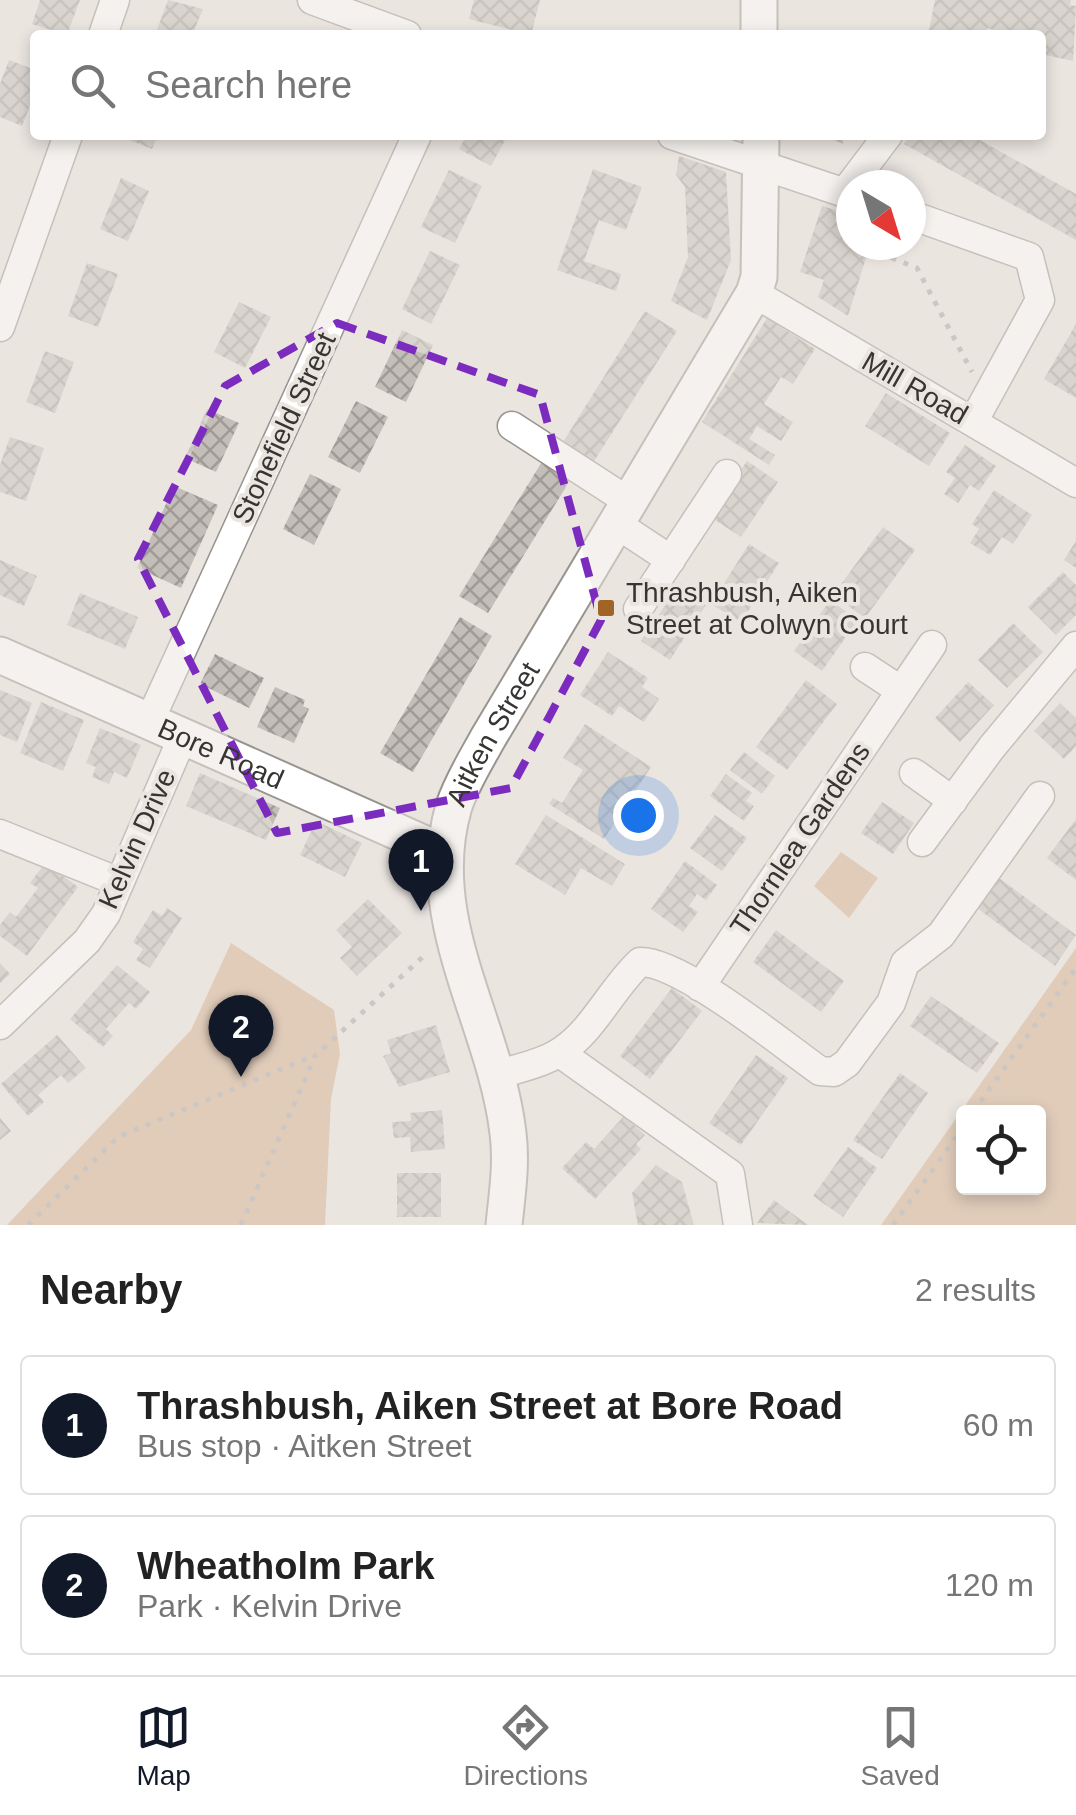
<!DOCTYPE html>
<meta charset="utf-8">
<style>
body{margin:0;font-family:Arial,sans-serif;background:#f6f6f6;color:#222}
.controls{position:absolute;right:30px;bottom:30px;display:grid;overflow:hidden;border-radius:10px;box-shadow:0 5px 15px #0003}
.controls button{width:90px;height:90px;display:grid;place-items:center;padding:0;border:0;border-bottom:2px solid #e0e0e0;background:#fff;color:#222;font:50px sans-serif}
.compass{position:absolute;left:836px;top:170px;width:90px;height:90px;border-radius:50%;background:#fff;box-shadow:0 5px 15px #0003;rotate:142deg}
.you{position:absolute;left:638px;top:815px;width:35px;height:35px;margin:-25px;border:8px solid #fff;border-radius:50%;background:#1a73e8;box-shadow:0 0 0 15px #1a73e833}
.badge{display:grid;place-items:center;width:65px;height:65px;border-radius:50%;background:#111827;color:#fff;font-size:32px;font-weight:700}
.pin{position:absolute;translate:-50% -82px;filter:drop-shadow(0 2px 5px #0008)}
.pin::after{content:'';position:absolute;top:52px;width:35px;height:30px;background:inherit;clip-path:polygon(0 0,100% 0,50% 100%)}
.list{margin:0;padding:0;list-style:none}
h2{display:flex;justify-content:space-between;align-items:center;height:130px;margin:0;padding:0 40px;font-size:42px}
h2 small{font-size:32px;font-weight:400;color:#767676}
.list li{display:grid;grid-template-columns:65px 1fr auto;gap:30px;align-items:center;box-sizing:border-box;height:140px;margin:0 20px 20px;padding:0 20px;border:2px solid #e0e0e0;border-radius:10px}
.list b{display:block;font-size:38px;white-space:nowrap}
.list p{margin:0;font-size:32px;white-space:nowrap;color:#767676}
.list em{font-size:32px;font-style:normal;color:#767676}
.icon{flex:none;width:55px;height:55px;fill:none;stroke:currentColor;stroke-width:2;stroke-linecap:round;stroke-linejoin:round}
.map{position:relative;flex:none;width:1076px;height:1225px;overflow:hidden}
.search{position:absolute;background:#fff;box-shadow:0 5px 15px #0003;left:30px;right:30px;top:30px;height:110px;display:flex;align-items:center;gap:25px;box-sizing:border-box;padding:0 35px;border-radius:10px;color:#767676;font-size:38px}
.sheet{height:450px;background:#fff}
nav{display:flex;justify-content:space-around;align-items:center;box-sizing:border-box;height:140px;border-top:2px solid #e0e0e0;background:#fff;font-size:28px;color:#767676}
nav a{display:grid;justify-items:center;gap:5px}
nav .on{color:#111827}
.map>svg:first-child{display:block}
.park{fill:#d4ae8d;fill-rule:evenodd}
.building{fill:url(#building-cross-hatch)}
.lines{fill:none;stroke-linecap:round;stroke-linejoin:round}
.minor-casing{stroke:#99938f;stroke-width:31}
.major-casing{stroke:#99938f;stroke-width:39}
.path{stroke:#a7a39f;stroke-width:5;stroke-dasharray:5 8;stroke-linecap:butt}
.minor{stroke:#fff;stroke-width:28}
.major{stroke:#fff;stroke-width:35}
.marked{fill:none;stroke:#7b2cbf;stroke-width:8;stroke-dasharray:20 12;stroke-linejoin:round}
.poi-dot{fill:#a06427;stroke:#ebe5e0;stroke-width:4}
.labels{text-anchor:middle;dominant-baseline:central;stroke-width:8;stroke-linejoin:round;paint-order:stroke}
.street-label{font-size:28px;fill:#373533;stroke:#ebe5e0}
.poi-label{font-size:28px;fill:#373533;stroke:#ebe5e0;text-anchor:start}
</style>
<div class="map">
<svg width="1076" height="1225" viewBox="0 0 1076 1225">
<defs>
<pattern id="building-cross-hatch" width="8" height="8" patternUnits="userSpaceOnUse" patternTransform="scale(2.5)"><rect width="8" height="8" fill="#c4beb9"/><path d="M0 0l8 8M0 8l8-8" fill="none" stroke="#a09b97"/></pattern>
</defs>
<rect width="100%" height="100%" fill="#ebe5e0"/>
<path class="park" d="M 841,852 L 878,878 L 849,918 L 814,886 Z
M 231,943 L 334,1010 L 340,1054 L 331,1099 L 325,1225 L 7,1225 L 191,1030 Z
M 1076,948 L 1076,1225 L 881,1225 ZM 1038,1112 L 1038,1188 L 964,1188 L 964,1112 Z"/>
<path class="building" d="M 40,0 L 80,0 L 67,35 L 32,24 Z
M 168,0 L 203,9 L 192,35 L 155,35 Z
M 474,0 L 540,0 L 531,35 L 469,19 Z
M 935,0 L 1071,0 L 1070,5 L 1076,6 L 1073,61 L 1041,54 L 1041,35 L 1012,35 L 987,28 L 986,35 L 928,35 Z
M 9,60 L 35,70 L 35,93 L 22,126 L 0,117 L 0,84 Z
M 117,135 L 158,135 L 152,149 Z
M 467,135 L 508,135 L 491,166 L 459,149 Z
M 821,135 L 842,135 L 843,144 Z
M 909,135 L 971,135 L 1076,194 L 1076,240 L 904,144 Z
M 679,156 L 726,172 L 731,260 L 707,320 L 671,301 L 688,257 L 685,187 L 676,175 Z
M 593,169 L 642,187 L 626,230 L 599,220 L 584,261 L 621,274 L 616,291 L 557,270 Z
M 449,170 L 482,186 L 455,243 L 421,227 Z
M 121,178 L 149,191 L 128,241 L 100,229 Z
M 822,206 L 851,215 L 851,245 L 870,245 L 848,316 L 818,297 L 824,280 L 800,272 Z
M 430,251 L 460,265 L 431,324 L 402,309 Z
M 87,263 L 118,274 L 98,327 L 68,316 Z
M 239,302 L 271,317 L 245,368 L 214,352 Z
M 645,311 L 677,331 L 591,466 L 560,447 Z
M 767,318 L 815,349 L 793,384 L 781,377 L 764,404 L 793,422 L 781,441 L 757,426 L 749,439 L 775,455 L 769,465 L 702,422 Z
M 1076,324 L 1076,398 L 1044,379 Z
M 402,330 L 433,345 L 406,402 L 375,387 Z
M 45,351 L 74,362 L 55,413 L 26,402 Z
M 886,393 L 950,433 L 929,466 L 865,426 Z
M 356,401 L 388,417 L 360,473 L 328,457 Z
M 207,409 L 239,423 L 216,472 L 185,458 Z
M 10,437 L 44,448 L 26,501 L 0,492 L 0,465 Z
M 965,445 L 996,466 L 979,491 L 970,485 L 958,503 L 944,494 L 955,478 L 946,472 Z
M 545,457 L 574,474 L 488,613 L 459,596 Z
M 747,461 L 778,482 L 741,537 L 709,516 Z
M 310,474 L 341,489 L 314,545 L 283,529 Z
M 174,486 L 218,505 L 181,588 L 137,568 Z
M 994,490 L 1032,515 L 1013,544 L 1002,537 L 990,555 L 970,543 L 979,529 L 972,524 Z
M 883,527 L 915,550 L 865,618 L 833,595 Z
M 1076,541 L 1076,568 L 1064,560 Z
M 749,544 L 779,563 L 741,622 L 711,604 Z
M 0,560 L 37,576 L 24,606 L 0,595 Z
M 1063,572 L 1076,585 L 1076,615 L 1056,635 L 1028,607 Z
M 680,583 L 708,602 L 670,660 L 641,641 Z
M 80,593 L 138,617 L 125,649 L 67,625 Z
M 830,600 L 858,620 L 822,671 L 794,651 Z
M 460,617 L 492,636 L 413,772 L 380,753 Z
M 1013,623 L 1043,652 L 1007,688 L 978,660 Z
M 608,652 L 648,678 L 642,687 L 659,699 L 644,722 L 619,706 L 612,716 L 580,695 Z
M 215,654 L 264,678 L 249,708 L 200,684 Z
M 806,680 L 837,704 L 787,770 L 756,747 Z
M 968,682 L 994,705 L 960,742 L 935,718 Z
M 275,687 L 305,700 L 303,706 L 309,709 L 294,743 L 257,727 Z
M 0,690 L 32,703 L 17,742 L 0,735 Z
M 41,702 L 84,720 L 63,771 L 20,753 Z
M 1060,703 L 1076,718 L 1076,746 L 1064,759 L 1034,731 Z
M 585,724 L 651,767 L 604,839 L 549,804 L 553,798 L 562,803 L 583,770 L 563,758 Z
M 100,728 L 141,745 L 127,778 L 114,772 L 109,784 L 92,777 L 96,767 L 86,763 Z
M 744,752 L 775,776 L 762,794 L 730,770 Z
M 200,773 L 280,808 L 266,840 L 186,806 Z
M 726,774 L 752,793 L 746,801 L 754,806 L 744,821 L 710,796 Z
M 882,802 L 914,823 L 893,854 L 861,833 Z
M 546,815 L 625,864 L 612,886 L 581,868 L 565,895 L 515,864 Z
M 715,815 L 747,838 L 722,871 L 690,848 Z
M 1076,819 L 1076,880 L 1047,858 Z
M 316,821 L 362,843 L 345,877 L 300,855 Z
M 685,861 L 717,885 L 706,900 L 697,894 L 689,906 L 698,912 L 683,932 L 651,909 Z
M 45,863 L 78,887 L 27,956 L 0,936 L 0,925 L 10,912 L 16,917 L 38,888 L 30,883 Z
M 999,878 L 1076,935 L 1055,966 L 977,908 Z
M 368,899 L 402,933 L 357,976 L 340,958 L 352,947 L 336,930 Z
M 167,908 L 182,918 L 150,968 L 136,960 L 143,949 L 133,942 L 153,910 L 162,916 Z
M 776,930 L 844,981 L 821,1012 L 753,962 Z
M 0,963 L 10,974 L 0,983 Z
M 117,965 L 150,992 L 136,1009 L 129,1003 L 106,1029 L 113,1036 L 103,1047 L 70,1019 Z
M 672,988 L 702,1011 L 650,1079 L 620,1056 Z
M 931,996 L 999,1043 L 977,1073 L 910,1026 Z
M 436,1025 L 450,1072 L 399,1087 L 383,1056 L 391,1053 L 387,1040 Z
M 57,1035 L 86,1068 L 68,1083 L 61,1075 L 38,1095 L 44,1102 L 28,1116 L 1,1084 Z
M 756,1055 L 788,1078 L 741,1145 L 709,1123 Z
M 900,1073 L 928,1093 L 882,1159 L 853,1140 Z
M 442,1110 L 445,1149 L 411,1152 L 410,1137 L 394,1138 L 392,1122 L 411,1121 L 410,1113 Z
M 624,1116 L 645,1135 L 636,1144 L 641,1149 L 595,1199 L 562,1168 L 586,1142 L 594,1149 Z
M 0,1118 L 11,1131 L 0,1140 Z
M 848,1147 L 877,1168 L 843,1217 L 813,1196 Z
M 656,1165 L 682,1182 L 694,1225 L 638,1225 L 632,1193 Z
M 397,1173 L 441,1173 L 441,1217 L 397,1217 Z
M 774,1200 L 808,1225 L 757,1223 Z"/>
<g class="lines">
<defs>
<path id="minor" d="M 312,0 L 407,35
M 103,35 L 115,0
M 672,135 L 851,195
M 845,192 L 888,135
M 911,215 L 1029,257 L 1040,300 L 973,422
M 754,293 L 1076,483
M 0,327 L 68,135
M 512,426 L 631,503
M 618,525 L 671,560
M 638,609 L 727,474
M 865,667 L 900,690
M 150,720 L 417,135
M 914,773 L 953,801
M 0,834 L 119,882
M 922,842 L 992,747 L 1076,646
M 700,987 L 932,645
M 0,1025 L 87,941 L 106,914 L 184,734
M 560,1053 L 730,1174 L 738,1225
M 497,1075 C 518,1068 545,1063 563,1050 C 594,1029 612,988 640,962 C 681,961 783,1045 820,1071 L 834,1072 L 847,1063 L 891,1003 L 905,963 L 941,935 L 1040,796"/>
<g id="major">
<path d="M 759,0 L 759,35"/>
<path id="s1" d="M 0,655 L 445,853"/>
<path id="s2" d="M 504,1225 C 507,1195 512,1164 508,1133 C 495,1022 420,921 454,806 C 462,782 476,760 488,738 L 754,293 L 759,277 L 761,135"/>
</g>
</defs>
<use href="#minor" class="minor-casing"/>
<use href="#major" class="major-casing"/>
<path class="path" d="M 896,245 L 892,258 L 917,268 L 972,372
M 973,1112 L 1076,968
M 28,1225 L 118,1137 L 313,1056
M 241,1225 L 315,1056 L 427,953
M 893,1225 L 964,1126"/>
<use href="#minor" class="minor"/>
<use href="#major" class="major"/>
</g>
<path d="M0 0H1076V1225H0ZM 337,323 L 540,395 L 601,620 L 511,788 L 277,833 L 138,559 L 225,386 Z" fill="#ebe5e0" fill-opacity=".55" fill-rule="evenodd"/>
<path class="marked" d="M 337,323 L 540,395 L 601,620 L 511,788 L 277,833 L 138,559 L 225,386 Z"/>
<rect class="poi-dot" x="596" y="598" width="20" height="20" rx="5"/>
<g class="labels">
<g class="street-label">
<text transform="translate(915 388) rotate(30)">Mill Road</text>
<text transform="translate(284 428) rotate(-65)">Stonefield Street</text>
<text stroke="none"><textPath href="#s2" startOffset="510">Aitken Street</textPath></text>
<text stroke="none"><textPath href="#s1" startOffset="242">Bore Road</textPath></text>
<text transform="translate(137 839) rotate(-66)">Kelvin Drive</text>
<text transform="translate(800 839) rotate(-56)">Thornlea Gardens</text>
</g>
<g class="poi-label">
<text x="626" y="592">Thrashbush, Aiken<tspan x="626" dy="32">Street at Colwyn Court</tspan></text>
</g>
</g>
</svg>
<div class="controls">
<button><svg class="icon" aria-label="locate" viewBox="0 0 24 24"><circle cx="12" cy="12" r="6"/><path d="M12 2v4M12 18v4M2 12h4M18 12h4"/></svg></button>
</div>
<svg class="compass" viewBox="-18 -18 36 36"><path d="M0-13l5 13h-10z" fill="#e53935"/><path d="M0 13l5-13h-10z" fill="#767676"/></svg>
<div class="you"></div>
<div class="pin badge" style="left:421px;top:911px">1</div>
<div class="pin badge" style="left:241px;top:1077px">2</div>
<div class="search"><svg class="icon" aria-label="search" viewBox="0 0 24 24"><circle cx="10" cy="10" r="6"/><path d="M15 15l6 6"/></svg>Search here</div>
</div>
<section class="sheet">
<h2>Nearby<small>2 results</small></h2>
<ul class="list">
<li><span class="badge">1</span><div><b>Thrashbush, Aiken Street at Bore Road</b><p>Bus stop · Aitken Street</p></div><em>60 m</em></li>
<li><span class="badge">2</span><div><b>Wheatholm Park</b><p>Park · Kelvin Drive</p></div><em>120 m</em></li>
</ul>
</section>
<nav>
<a class="on"><svg class="icon" aria-label="map" viewBox="0 0 24 24"><path d="M3 6l6-2 6 2 6-2v14l-6 2-6-2-6 2zM9 4v14M15 6v14"/></svg>Map</a>
<a><svg class="icon" aria-label="directions" viewBox="0 0 24 24"><path d="M12 3l9 9-9 9-9-9zM9 14v-3h6M13 9l2 2-2 2"/></svg>Directions</a>
<a><svg class="icon" aria-label="saved" viewBox="0 0 24 24"><path d="M7 4h10v16l-5-4-5 4z"/></svg>Saved</a>
</nav>
